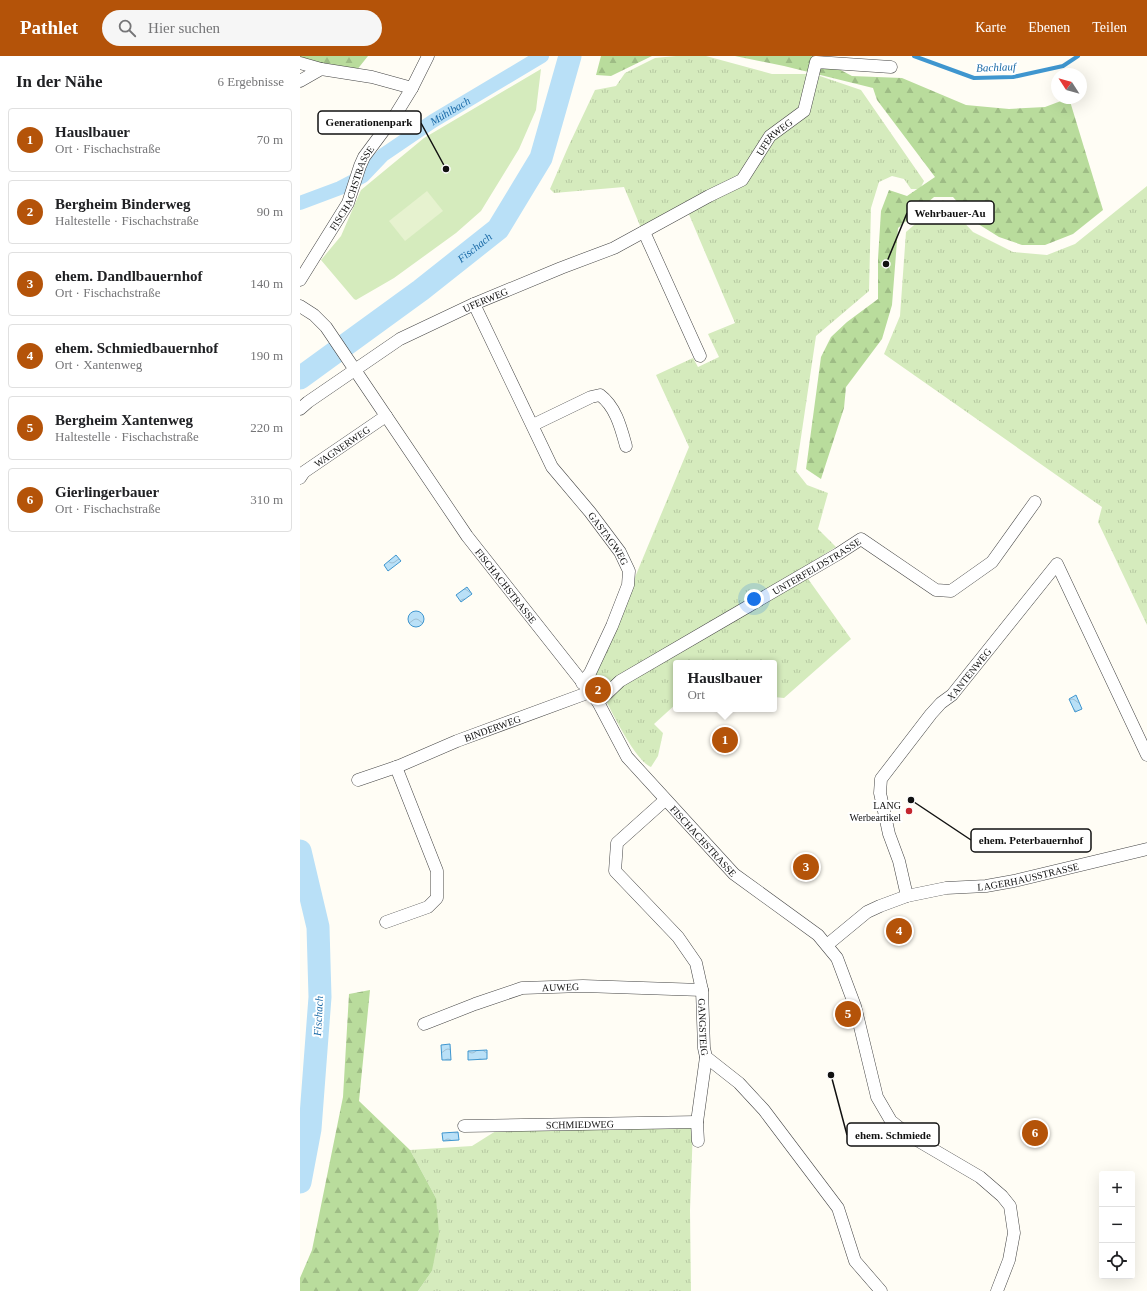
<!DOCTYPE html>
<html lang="de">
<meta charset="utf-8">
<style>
body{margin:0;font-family:"Times New Roman",serif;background:#f6f6f6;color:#202124}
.controls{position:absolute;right:12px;bottom:12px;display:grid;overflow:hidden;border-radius:4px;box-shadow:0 4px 16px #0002}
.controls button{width:36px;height:36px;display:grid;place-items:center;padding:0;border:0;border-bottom:1px solid #e0e0e0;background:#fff;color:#202124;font:20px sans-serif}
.compass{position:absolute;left:751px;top:12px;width:36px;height:36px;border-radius:50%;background:#fff;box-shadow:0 4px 16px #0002;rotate:306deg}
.you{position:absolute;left:454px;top:543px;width:14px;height:14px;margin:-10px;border:3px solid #fff;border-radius:50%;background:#1a73e8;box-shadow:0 0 0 6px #1a73e833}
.badge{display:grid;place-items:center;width:26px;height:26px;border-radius:50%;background:#b45309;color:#fff;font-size:13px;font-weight:700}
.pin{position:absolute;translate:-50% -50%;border:2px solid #fff;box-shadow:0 1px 4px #0006}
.popup{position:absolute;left:373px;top:604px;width:104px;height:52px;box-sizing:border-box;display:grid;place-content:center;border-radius:4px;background:#fff;filter:drop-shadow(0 1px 3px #0005);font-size:13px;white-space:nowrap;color:#757577}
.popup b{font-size:15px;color:#202124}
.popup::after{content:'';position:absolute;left:50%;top:100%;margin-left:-8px;border:8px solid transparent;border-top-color:#fff}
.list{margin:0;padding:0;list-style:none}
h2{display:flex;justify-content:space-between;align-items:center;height:52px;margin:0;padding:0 16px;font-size:17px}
h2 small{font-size:13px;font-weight:400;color:#757577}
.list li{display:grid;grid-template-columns:26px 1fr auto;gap:12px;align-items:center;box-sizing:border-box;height:64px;margin:0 8px 8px;padding:0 8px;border:1px solid #e0e0e0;border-radius:4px}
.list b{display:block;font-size:15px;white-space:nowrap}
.list p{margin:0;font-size:13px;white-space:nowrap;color:#757577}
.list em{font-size:13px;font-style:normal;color:#757577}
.icon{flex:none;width:22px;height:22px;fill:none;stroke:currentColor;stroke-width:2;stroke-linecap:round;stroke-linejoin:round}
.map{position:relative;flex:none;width:847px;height:1235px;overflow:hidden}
header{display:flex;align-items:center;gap:24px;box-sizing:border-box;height:56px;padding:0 20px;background:#b45309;color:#fff}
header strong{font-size:19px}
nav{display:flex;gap:22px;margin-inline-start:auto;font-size:14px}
.search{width:280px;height:36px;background:#f6f6f6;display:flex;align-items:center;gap:10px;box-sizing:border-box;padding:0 14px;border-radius:22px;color:#757577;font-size:15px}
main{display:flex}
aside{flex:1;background:#fff}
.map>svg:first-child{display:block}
.grass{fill:url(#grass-tufts)}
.forest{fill:url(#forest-firs)}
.park{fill:#d5ebbd}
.pitch{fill:#e6f2cf}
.water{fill:url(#water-waves);stroke:#3f96cf}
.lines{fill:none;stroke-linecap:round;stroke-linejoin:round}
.stream{stroke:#3f96cf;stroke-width:4}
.canal{stroke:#b9e0f7;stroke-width:14}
.river{stroke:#b9e0f7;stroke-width:23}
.minor-casing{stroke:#444;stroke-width:13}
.minor{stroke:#fff;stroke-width:12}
.poi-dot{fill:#c4262e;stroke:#fff;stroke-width:1.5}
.labels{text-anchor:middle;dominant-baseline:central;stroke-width:4;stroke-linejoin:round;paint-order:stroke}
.street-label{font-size:10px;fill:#111;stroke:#fff}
.poi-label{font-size:10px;fill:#111;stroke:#fff;text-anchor:end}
.water-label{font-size:11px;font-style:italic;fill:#1768a6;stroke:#fff}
.leader{fill:none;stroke:#111;stroke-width:1.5}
.callout-dot{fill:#111;stroke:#fff;stroke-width:1.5}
.callout{fill:#fff;stroke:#111;stroke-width:1.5}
.callout-label{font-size:11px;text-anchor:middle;font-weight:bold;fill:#111}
</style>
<header>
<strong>Pathlet</strong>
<div class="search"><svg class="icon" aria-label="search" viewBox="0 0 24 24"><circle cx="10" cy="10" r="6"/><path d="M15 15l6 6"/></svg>Hier suchen</div>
<nav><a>Karte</a><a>Ebenen</a><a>Teilen</a></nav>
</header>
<main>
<aside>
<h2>In der Nähe<small>6 Ergebnisse</small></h2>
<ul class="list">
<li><span class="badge">1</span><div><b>Hauslbauer</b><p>Ort · Fischachstraße</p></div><em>70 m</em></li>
<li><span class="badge">2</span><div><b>Bergheim Binderweg</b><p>Haltestelle · Fischachstraße</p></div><em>90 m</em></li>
<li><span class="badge">3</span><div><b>ehem. Dandlbauernhof</b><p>Ort · Fischachstraße</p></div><em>140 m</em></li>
<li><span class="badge">4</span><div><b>ehem. Schmiedbauernhof</b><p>Ort · Xantenweg</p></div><em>190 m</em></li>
<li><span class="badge">5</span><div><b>Bergheim Xantenweg</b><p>Haltestelle · Fischachstraße</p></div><em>220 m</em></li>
<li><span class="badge">6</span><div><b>Gierlingerbauer</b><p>Ort · Fischachstraße</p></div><em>310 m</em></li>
</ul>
</aside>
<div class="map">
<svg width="847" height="1235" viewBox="0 0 847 1235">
<defs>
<pattern id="grass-tufts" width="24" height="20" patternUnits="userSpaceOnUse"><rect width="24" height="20" fill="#d5ebbd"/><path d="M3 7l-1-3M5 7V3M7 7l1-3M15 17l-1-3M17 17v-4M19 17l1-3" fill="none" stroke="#b6c8a1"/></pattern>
<pattern id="forest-firs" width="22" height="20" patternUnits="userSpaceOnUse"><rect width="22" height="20" fill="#b9dc9c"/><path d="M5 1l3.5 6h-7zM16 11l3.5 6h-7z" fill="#9ebc85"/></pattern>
<pattern id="water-waves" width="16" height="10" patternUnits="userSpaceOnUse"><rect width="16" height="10" fill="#b9e0f7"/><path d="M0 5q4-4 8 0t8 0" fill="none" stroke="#9ebfd3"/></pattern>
</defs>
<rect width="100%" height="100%" fill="#fffdf5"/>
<path class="grass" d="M 376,0 L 406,0 L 472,18 L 514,18 L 561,34 L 624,125 L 620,133 L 611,133 L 604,123 L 592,120 L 579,126 L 571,152 L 569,235 L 516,280 L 496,415 L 507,429 L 528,437 L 518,473 L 536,491 L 501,513 L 551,583 L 484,642 L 474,641 L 474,607 L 376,607 L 376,648 L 354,668 L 363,677 L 358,700 L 351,711 C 333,704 304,640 294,620 L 389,391 L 356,319 L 393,302 L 398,311 L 419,301 L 408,278 L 435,267 L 385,149 L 341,172 L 324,131 L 254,137 L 250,133 L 269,89 L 295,34 L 316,30 L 325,17 L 355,2 Z
M 847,130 L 847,569 L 798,466 L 802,451 L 584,298 L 600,260 L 606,176 L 643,144 L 673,176 L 713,196 L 747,199 L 775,188 Z
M 393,1071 L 390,1154 L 391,1235 L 118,1235 L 132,1215 L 136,1142 L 110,1094 L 172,1090 L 199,1073 Z"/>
<path class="forest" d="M 0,0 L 68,0 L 56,15 L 0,2 Z
M 301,0 L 352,0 L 311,20 L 296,19 Z
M 435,0 L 514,0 L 552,20 L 602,22 L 666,49 L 709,53 L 745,51 L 769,42 L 803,154 L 773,178 L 745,189 L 722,189 L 699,181 L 675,166 L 653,141 L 634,141 L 598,172 L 592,249 L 582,283 L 546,331 L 544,352 L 521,423 L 506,413 L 521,301 L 531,281 L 547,266 L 578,243 L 578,203 L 581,155 L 589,134 L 607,140 L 635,121 L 577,44 L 573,32 L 484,10 Z
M 70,934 L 59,1045 L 110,1094 L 136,1142 L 139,1178 L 132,1215 L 118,1235 L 0,1235 L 0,1222 L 12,1194 L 43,1041 L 49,938 Z"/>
<path class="park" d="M 241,13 L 236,54 L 219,93 L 181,155 L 156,177 L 94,222 L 56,244 L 54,243 L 21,204 L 41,180 L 61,134 L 124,82 Z"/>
<path class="pitch" d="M 127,135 L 143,155 L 105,185 L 89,165 Z"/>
<path class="water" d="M 96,499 L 101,505 L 88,515 L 84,509 Z
M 167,531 L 172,538 L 161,546 L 156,539 Z
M108 563a8 8 0 1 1 16 0a8 8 0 1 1-16 0Z
M 776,639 L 782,653 L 775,656 L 769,643 Z
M 150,988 L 151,1004 L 142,1004 L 141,989 Z
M 187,994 L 187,1003 L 168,1004 L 168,995 Z
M 158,1076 L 159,1084 L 143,1085 L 142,1077 Z"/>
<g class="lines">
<path class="stream" d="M 614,0 L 674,22 L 713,21 L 763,10 L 778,0"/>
<path class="canal" id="s1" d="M 0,147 L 40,132 L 63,120 L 83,99 L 133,65 L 242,0"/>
<g class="river">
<path id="s2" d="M 0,322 L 121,234 L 198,173 L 241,102 L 270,0"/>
<path d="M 0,795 L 18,871 L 20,941 L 10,1073 L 0,1126"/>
</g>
<defs>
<g id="minor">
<path d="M 0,7 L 21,13"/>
<path d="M 0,25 L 21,13 L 72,21 L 112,32"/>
<path d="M 344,176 L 400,300"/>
<path id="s3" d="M 0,224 L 48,147 L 60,110 L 64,101 L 96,58 L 112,32 L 128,0"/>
<path id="s4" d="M 174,248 L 252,411 L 290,456 L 320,496 L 329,515 L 328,529 L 312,570 L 290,617 L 282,627"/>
<path id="s5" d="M 0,250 L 14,259 L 26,271 L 167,480 L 298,646 L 327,701 L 434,818 L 518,879 L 537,902 L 555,950 L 577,1041 L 591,1065 L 610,1080 L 680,1121 L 702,1140 L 710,1150 L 714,1177 L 709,1204 L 697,1235"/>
<path id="s6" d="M 0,353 L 8,346 L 100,283 L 174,248 L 261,212 L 314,192 L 409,140 L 442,124 L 470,80 L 504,55 L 516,6 L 591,11"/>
<path d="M 233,369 L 291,341 L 300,339 C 316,351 321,372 326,390"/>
<path id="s7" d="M 0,422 L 4,416 L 86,360"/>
<path id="s8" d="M 298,646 L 320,625 L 538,498 L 561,483 L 636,534 L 651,535 L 692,506 L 735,446"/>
<path id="s9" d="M 58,724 L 99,710 L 157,685 L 290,636"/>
<path id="s10" d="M 365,744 L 317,787 L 315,815 L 378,881 L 396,907 L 402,934 L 404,992 L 406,1001 L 439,1027 L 464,1054 L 538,1152 L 555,1205 L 581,1235"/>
<path id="s11" d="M 607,840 L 646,832 L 686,830 L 714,825 L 847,793"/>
<path d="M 86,866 L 128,851 L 137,842 L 137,815 L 96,711"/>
<path id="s12" d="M 527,889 L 567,856 L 580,850 L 607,840 L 599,805 L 589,778 L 580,737 L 581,723 L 631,658 L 641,647 L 652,639 L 757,508 L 847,699"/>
<path id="s13" d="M 124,968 L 175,948 L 222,932 L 283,930 L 402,934"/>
<path id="s14" d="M 164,1070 L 397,1066"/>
<path d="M 398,1085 L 397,1066 L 406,1001"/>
</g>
</defs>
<use href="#minor" class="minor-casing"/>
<use href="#minor" class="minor"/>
</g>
<circle class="poi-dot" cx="609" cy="755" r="4"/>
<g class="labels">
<g class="street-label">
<text stroke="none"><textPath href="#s6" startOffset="554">UFERWEG</textPath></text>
<text stroke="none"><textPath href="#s3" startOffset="106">FISCHACHSTRASSE</textPath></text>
<text stroke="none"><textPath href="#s6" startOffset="216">UFERWEG</textPath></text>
<text stroke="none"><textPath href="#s7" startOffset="53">WAGNERWEG</textPath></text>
<text stroke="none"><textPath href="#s4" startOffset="272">GASTAGWEG</textPath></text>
<text stroke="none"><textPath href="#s8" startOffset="258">UNTERFELDSTRASSE</textPath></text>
<text stroke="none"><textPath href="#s5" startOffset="349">FISCHACHSTRASSE</textPath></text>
<text stroke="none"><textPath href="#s12" startOffset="353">XANTENWEG</textPath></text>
<text stroke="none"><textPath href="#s9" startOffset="144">BINDERWEG</textPath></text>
<text stroke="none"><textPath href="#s5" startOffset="673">FISCHACHSTRASSE</textPath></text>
<text stroke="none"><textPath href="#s11" startOffset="123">LAGERHAUSSTRASSE</textPath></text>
<text stroke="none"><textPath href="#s13" startOffset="143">AUWEG</textPath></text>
<text stroke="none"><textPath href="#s10" startOffset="280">GANGSTEIG</textPath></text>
<text stroke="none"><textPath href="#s14" startOffset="116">SCHMIEDWEG</textPath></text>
</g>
<g class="poi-label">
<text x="601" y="749">LANG<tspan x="601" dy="12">Werbeartikel</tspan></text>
</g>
<g class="water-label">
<text transform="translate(696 11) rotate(-2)">Bachlauf</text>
<text stroke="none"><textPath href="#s1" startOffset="178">Mühlbach</textPath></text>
<text stroke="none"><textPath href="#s2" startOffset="218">Fischach</textPath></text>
<text transform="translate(18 960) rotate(-87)">Fischach</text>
</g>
</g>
<path class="leader" d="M146 113L121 67M586 208L607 157M611 744L671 784M531 1019L547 1079"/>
<g class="callout-dot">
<circle cx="146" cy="113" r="4"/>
<circle cx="586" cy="208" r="4"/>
<circle cx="611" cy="744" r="4"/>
<circle cx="531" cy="1019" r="4"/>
</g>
<g class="callout">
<rect x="18" y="55" width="103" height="23" rx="4"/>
<rect x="607" y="145" width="87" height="23" rx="4"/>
<rect x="671" y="773" width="120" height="23" rx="4"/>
<rect x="547" y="1067" width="92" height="23" rx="4"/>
</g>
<g class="callout-label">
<text x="69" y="70">Generationenpark</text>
<text x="650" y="161">Wehrbauer-Au</text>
<text x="731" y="788">ehem. Peterbauernhof</text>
<text x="593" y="1083">ehem. Schmiede</text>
</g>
</svg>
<div class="controls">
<button>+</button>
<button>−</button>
<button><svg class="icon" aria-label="locate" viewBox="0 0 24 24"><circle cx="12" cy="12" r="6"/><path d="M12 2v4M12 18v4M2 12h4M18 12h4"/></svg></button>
</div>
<svg class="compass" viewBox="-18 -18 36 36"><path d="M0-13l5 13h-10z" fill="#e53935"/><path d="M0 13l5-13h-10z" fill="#757577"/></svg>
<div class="you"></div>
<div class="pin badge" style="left:425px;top:684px">1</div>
<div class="popup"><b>Hauslbauer</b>Ort</div>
<div class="pin badge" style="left:298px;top:634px">2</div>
<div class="pin badge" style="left:506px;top:811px">3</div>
<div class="pin badge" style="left:599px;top:875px">4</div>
<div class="pin badge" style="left:548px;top:958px">5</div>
<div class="pin badge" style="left:735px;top:1077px">6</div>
</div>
</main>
